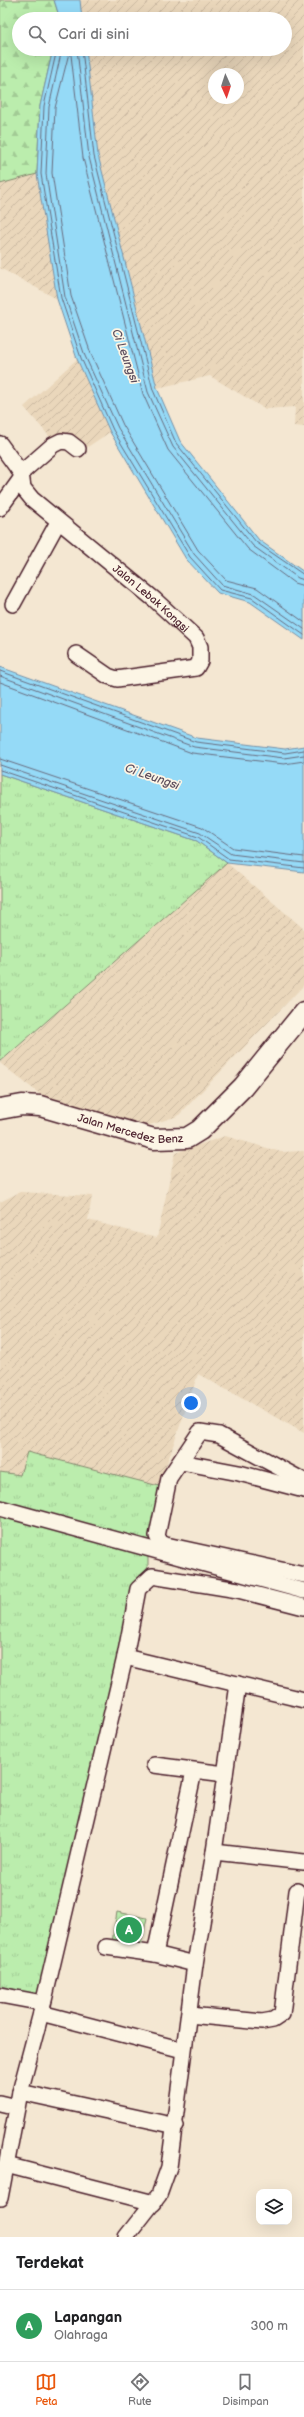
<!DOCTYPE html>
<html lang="id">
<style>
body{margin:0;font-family:"Balsamiq Sans",sans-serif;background:#f2f2f2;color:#202124}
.controls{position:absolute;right:12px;bottom:12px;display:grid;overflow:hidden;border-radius:8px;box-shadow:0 4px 16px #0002}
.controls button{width:36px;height:36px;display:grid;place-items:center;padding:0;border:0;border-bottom:1px solid #e0e0e0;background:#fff;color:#202124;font:20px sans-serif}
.compass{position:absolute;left:208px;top:68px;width:36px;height:36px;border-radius:50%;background:#fff;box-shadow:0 4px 16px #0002;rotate:177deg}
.you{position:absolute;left:191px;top:1403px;width:14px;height:14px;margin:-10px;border:3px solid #fff;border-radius:50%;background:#1a73e8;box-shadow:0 0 0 6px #1a73e833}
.badge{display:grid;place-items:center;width:26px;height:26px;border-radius:50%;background:#ea580c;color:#fff;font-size:13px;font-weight:700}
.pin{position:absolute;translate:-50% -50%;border:2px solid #fff;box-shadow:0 1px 4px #0006}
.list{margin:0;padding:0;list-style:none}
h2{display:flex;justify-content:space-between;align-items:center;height:52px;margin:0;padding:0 16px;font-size:17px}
h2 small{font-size:13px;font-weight:400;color:#757577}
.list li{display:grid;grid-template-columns:26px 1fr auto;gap:12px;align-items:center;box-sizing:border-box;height:72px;padding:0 16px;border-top:1px solid #e0e0e0}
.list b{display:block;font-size:15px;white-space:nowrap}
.list p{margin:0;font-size:13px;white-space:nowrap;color:#757577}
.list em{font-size:13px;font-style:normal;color:#757577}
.icon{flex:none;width:22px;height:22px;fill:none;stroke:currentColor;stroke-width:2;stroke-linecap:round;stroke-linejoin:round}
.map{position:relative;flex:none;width:304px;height:2237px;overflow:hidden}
.search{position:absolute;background:#fff;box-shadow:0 4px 16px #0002;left:12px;right:12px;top:12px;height:44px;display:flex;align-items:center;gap:10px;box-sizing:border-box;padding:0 14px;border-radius:22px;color:#757577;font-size:15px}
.sheet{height:124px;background:#fff}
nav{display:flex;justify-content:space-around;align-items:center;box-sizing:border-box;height:56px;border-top:1px solid #e0e0e0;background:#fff;font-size:11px;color:#757577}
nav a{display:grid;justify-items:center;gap:2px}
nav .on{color:#ea580c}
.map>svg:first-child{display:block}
.industrial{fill:url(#industrial-furrows);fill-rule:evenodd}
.grass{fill:url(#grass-tufts);stroke:#82866c}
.forest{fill:url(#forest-firs);stroke:#82866c}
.pitch{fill:#bbedad;stroke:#82866c}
.water{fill:#95daf7;stroke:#778fa5}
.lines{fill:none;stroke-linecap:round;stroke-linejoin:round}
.shore{stroke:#686a7d;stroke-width:1}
.minor-casing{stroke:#4a1f2b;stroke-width:18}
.major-casing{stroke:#4a1f2b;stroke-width:23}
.minor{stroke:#fcf5e5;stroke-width:15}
.major{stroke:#fcf5e5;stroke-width:20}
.labels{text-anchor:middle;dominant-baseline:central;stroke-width:3.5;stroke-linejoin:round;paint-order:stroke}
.street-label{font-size:11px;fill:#4a1f2b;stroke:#fcf5e5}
.water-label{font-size:12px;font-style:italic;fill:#5d4e5e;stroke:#fcf5e5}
</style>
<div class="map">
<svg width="304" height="2237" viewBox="0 0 304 2237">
<defs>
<pattern id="industrial-furrows" width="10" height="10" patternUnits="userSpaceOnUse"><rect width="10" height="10" fill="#ead7bb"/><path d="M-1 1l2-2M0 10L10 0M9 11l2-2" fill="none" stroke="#cab8a1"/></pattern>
<pattern id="grass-tufts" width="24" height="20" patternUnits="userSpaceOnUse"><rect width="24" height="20" fill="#bbedad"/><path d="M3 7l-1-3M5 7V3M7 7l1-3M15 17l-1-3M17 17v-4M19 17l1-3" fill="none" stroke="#a2cb95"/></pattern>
<pattern id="forest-firs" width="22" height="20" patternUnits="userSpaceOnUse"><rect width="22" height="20" fill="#bbedad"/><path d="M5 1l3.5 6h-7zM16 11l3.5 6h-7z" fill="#a2cb95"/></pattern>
</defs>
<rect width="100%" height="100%" fill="#f4e7d2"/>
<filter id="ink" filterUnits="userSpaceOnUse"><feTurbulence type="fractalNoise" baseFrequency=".025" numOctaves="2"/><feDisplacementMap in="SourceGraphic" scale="8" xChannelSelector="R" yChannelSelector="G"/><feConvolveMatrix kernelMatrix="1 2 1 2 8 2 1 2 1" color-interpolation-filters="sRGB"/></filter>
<g filter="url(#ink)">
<path class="industrial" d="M 80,0 L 304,0 L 304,427 L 294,426 L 295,407 L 265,409 L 210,376 L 157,388 L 98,155 L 86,49 L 285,49 L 285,19 L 82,19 ZM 214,74 L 238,74 L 238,98 L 214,98 Z
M 37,174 L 57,299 L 0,268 L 0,184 Z
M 77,359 L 110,432 L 83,450 L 72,440 L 61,450 L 24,407 Z
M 227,863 L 304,929 L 304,985 L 178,1116 L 140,1128 L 46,1099 L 0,1063 Z
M 225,1136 L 281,1152 L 304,1151 L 304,1433 L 198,1374 L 159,1486 L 28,1452 L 20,1475 L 0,1472 L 0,1202 L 20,1192 L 92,1196 L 88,1220 L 157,1238 L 175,1153 Z"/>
<path class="grass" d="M 0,774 L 197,841 L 227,863 L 0,1062 Z
M 27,1452 L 159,1486 L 148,1545 L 148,1565 L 42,1996 L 0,1986 L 0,1472 L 20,1475 Z"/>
<path class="forest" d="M 0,0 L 54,0 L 60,19 L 19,19 L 19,49 L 53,49 L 40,106 L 37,174 L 0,184 Z"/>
<path class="pitch" d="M 117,1912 L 147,1918 L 140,1948 L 112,1942 Z"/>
<path class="water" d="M 54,0 L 80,0 L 82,19 L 60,19 Z
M 53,49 L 86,49 L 98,155 L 157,388 L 180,441 L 259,540 L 304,572 L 304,640 L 250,602 L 218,593 L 186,559 L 110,432 L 77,359 L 57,299 L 37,174 L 40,106 Z
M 0,667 L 197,738 L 285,749 L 304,746 L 304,872 L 227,863 L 197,841 L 0,774 Z"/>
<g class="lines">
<path class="shore" d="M 57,49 L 44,106 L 41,174 L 61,298 L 81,358 L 113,430 L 190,557 L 220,590 L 252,598 L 304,635
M 62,49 L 49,107 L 46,174 L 65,297 L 85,356 L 118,428 L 194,554 L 222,585 L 254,594 L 304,629
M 77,49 L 89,157 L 148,392 L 173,447 L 253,546 L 298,578 L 304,580
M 82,49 L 94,156 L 153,390 L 176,443 L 256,542 L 304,575
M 304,586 L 294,583 L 248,549 L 168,450 L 143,394 L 83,158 L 71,55 L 69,53 L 55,108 L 52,173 L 71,296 L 91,354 L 123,425 L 198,550 L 226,580 L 257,588 L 304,622
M 0,671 L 196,742 L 285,753 L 304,750
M 0,676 L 194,747 L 284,758 L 304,755
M 0,682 L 192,753 L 284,764 L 304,761
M 0,759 L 202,827 L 233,848 L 304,857
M 0,765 L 200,833 L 231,854 L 304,863
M 0,770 L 198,837 L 229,859 L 304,868"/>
<defs>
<g id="minor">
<path id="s1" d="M 0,444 L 21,473 L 23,488 L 32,499 L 155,600 L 196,638 L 200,647 L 200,661 L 196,668 L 117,679 L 108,676 L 76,654"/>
<path d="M 21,473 L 53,445 L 61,441 L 69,442 L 78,449"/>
<path d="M 0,508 L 20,480"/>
<path d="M 13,604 L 58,522"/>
<path d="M 181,1462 L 239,1473 L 304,1490"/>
<path d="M 304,1481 L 219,1435 L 200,1432 L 169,1478 L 157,1536 L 161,1543 L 166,1545 L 304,1575"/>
<path d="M 0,1508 L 304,1591"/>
<path d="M 125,1657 L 304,1700"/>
<path d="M 154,1765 L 225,1774"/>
<path d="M 214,1852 L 304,1862"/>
<path d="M 106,1947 L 155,1954 L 195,1964"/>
<path d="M 155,1954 L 194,1771"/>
<path d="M 0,1995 L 43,2003"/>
<path d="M 41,2013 L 183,2050"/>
<path d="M 189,2015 L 262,2022 L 273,2020 L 282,2014 L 297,1891"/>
<path d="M 20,2092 L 176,2126"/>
<path d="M 0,2103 L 17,2107"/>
<path d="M 6,2165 L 154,2203"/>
<path d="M 0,2198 L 20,2092 L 41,2013 L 125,1657 L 138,1589 L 152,1576 L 238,1590 L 304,1607"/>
<path d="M 126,2237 L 159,2195 L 169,2167 L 195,1964 L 214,1852 L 238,1684"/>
</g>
<g id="major">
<path id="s2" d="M 0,1109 L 22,1105 L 40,1106 L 154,1139 L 187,1138 L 200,1130 L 243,1087 L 304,1012"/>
</g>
</defs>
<use href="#minor" class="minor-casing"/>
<use href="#major" class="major-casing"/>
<use href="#minor" class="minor"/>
<use href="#major" class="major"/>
</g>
</g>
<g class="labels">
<g class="street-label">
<text stroke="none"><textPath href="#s1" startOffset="220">Jalan Lebak Kongsi</textPath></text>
<text stroke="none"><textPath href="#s2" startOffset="134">Jalan Mercedez Benz</textPath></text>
</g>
<g class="water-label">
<text transform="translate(125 356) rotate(70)">Ci Leungsi</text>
<text transform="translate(152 777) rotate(19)">Ci Leungsi</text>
</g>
</g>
</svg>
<div class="controls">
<button><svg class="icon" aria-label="layers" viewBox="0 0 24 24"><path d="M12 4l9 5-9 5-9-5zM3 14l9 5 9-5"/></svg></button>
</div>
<svg class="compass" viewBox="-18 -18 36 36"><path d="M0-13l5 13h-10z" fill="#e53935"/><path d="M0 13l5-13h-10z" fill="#757577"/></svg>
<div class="you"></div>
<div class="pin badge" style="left:129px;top:1930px;background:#2e9e5b">A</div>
<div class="search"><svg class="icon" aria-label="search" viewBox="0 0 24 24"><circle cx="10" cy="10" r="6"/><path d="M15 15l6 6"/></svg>Cari di sini</div>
</div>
<section class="sheet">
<h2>Terdekat<small></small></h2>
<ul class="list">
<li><span class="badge" style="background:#2e9e5b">A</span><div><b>Lapangan</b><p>Olahraga</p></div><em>300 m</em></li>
</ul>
</section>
<nav>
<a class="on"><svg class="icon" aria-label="map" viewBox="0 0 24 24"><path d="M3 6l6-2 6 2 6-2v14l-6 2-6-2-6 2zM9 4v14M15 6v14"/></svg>Peta</a>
<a><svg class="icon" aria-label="directions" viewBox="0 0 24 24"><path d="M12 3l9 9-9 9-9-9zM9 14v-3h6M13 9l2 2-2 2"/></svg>Rute</a>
<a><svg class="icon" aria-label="saved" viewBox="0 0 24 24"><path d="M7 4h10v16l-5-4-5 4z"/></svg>Disimpan</a>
</nav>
